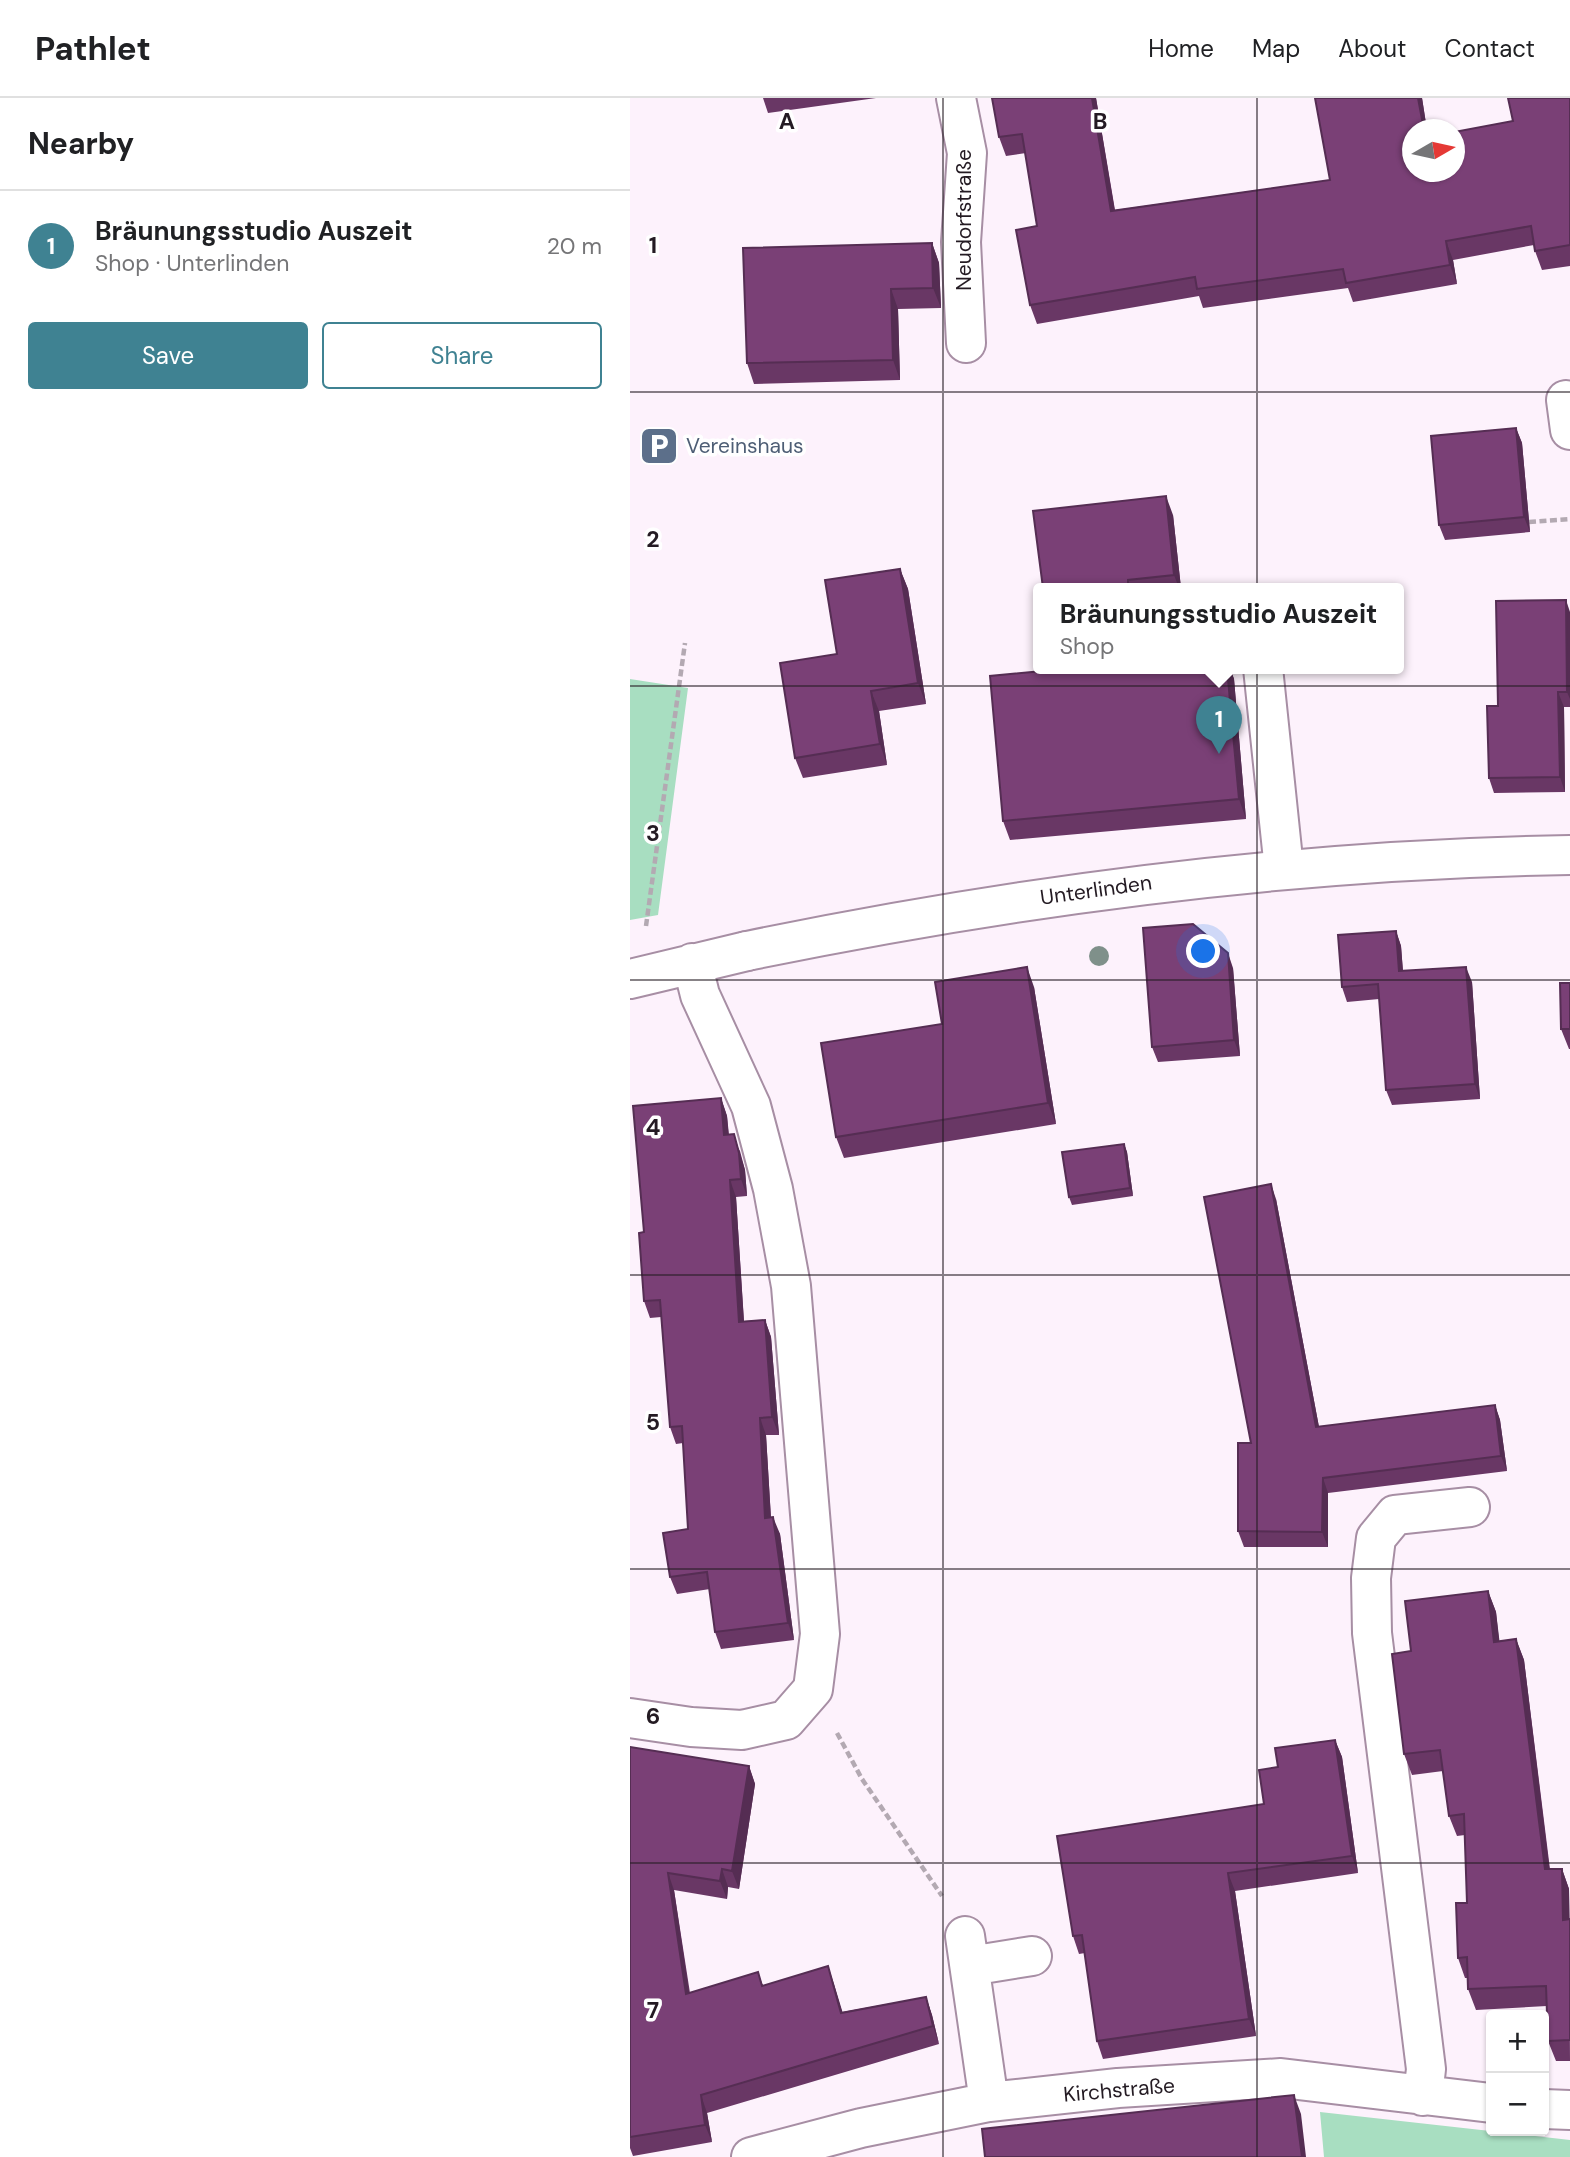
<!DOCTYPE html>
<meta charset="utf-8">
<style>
body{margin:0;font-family:"DM Sans",sans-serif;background:#f2f2f2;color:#202124}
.controls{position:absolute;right:21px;bottom:21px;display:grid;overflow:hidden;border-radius:7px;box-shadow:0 2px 5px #0004}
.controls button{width:63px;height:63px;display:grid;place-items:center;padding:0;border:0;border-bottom:2px solid #e0e0e0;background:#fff;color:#202124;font:35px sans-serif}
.compass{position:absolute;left:772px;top:21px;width:63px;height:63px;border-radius:50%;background:#fff;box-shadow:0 2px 5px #0004;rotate:81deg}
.you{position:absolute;left:574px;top:854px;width:24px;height:24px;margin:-18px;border:5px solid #fff;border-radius:50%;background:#1a73e8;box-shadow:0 0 0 10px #1a73e833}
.badge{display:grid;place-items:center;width:46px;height:46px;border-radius:50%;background:#3f8292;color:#fff;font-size:23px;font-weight:700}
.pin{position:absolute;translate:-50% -58px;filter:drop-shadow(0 2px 4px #0008)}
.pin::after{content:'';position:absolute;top:37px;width:24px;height:21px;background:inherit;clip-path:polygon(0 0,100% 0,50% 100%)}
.popup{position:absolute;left:403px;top:485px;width:371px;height:91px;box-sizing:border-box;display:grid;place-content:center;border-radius:7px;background:#fff;filter:drop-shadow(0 2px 5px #0005);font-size:23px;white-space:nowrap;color:#757577}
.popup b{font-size:26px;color:#202124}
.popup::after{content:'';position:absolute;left:50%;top:100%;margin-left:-14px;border:14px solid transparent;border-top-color:#fff}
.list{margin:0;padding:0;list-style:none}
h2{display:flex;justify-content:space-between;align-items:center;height:91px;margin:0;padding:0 28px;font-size:30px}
h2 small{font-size:23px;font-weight:400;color:#757577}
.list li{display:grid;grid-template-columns:46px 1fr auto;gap:21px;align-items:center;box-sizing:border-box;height:112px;padding:0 28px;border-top:2px solid #e0e0e0}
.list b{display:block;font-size:26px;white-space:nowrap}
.list p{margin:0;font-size:23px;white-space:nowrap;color:#757577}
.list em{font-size:23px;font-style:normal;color:#757577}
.actions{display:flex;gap:14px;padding:21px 28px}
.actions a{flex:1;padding:16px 0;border:2px solid #3f8292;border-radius:7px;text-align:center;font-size:24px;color:#3f8292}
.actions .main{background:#3f8292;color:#fff}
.map{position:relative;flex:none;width:940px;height:2059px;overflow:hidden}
header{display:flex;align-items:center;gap:42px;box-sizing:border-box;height:98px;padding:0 35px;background:#fff;border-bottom:2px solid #e0e0e0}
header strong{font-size:33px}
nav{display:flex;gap:38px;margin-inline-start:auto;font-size:24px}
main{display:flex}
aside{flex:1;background:#fff}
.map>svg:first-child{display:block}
.green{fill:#a8dec1}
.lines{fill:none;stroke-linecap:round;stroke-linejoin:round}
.minor-casing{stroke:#a78ea4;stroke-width:42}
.major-casing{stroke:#a78ea4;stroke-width:42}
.path{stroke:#b3a9b2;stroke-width:4.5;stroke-dasharray:7 3.5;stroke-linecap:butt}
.minor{stroke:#fff;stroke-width:38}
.major{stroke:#fff;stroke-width:38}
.tree{fill:#7f908a}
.wall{fill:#693765}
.shaded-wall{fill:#552d53}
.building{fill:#7a4076;stroke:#552d53;stroke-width:2}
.grid{fill:none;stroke:#241b23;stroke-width:2;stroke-opacity:0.55}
.labels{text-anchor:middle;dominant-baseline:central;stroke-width:7;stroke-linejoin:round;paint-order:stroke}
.street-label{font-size:21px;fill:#241b23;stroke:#fff}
.service-label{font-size:21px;fill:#4e5e75;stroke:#fff;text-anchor:start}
.grid-label{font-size:23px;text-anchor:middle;font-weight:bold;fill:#241b23;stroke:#fff;stroke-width:7;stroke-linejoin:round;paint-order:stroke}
</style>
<header>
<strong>Pathlet</strong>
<nav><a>Home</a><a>Map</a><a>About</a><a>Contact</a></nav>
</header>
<main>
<aside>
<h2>Nearby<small></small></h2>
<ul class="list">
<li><span class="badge">1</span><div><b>Bräunungsstudio Auszeit</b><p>Shop · Unterlinden</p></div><em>20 m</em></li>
</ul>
<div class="actions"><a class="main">Save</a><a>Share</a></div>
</aside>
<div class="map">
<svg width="940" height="2059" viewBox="0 0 940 2059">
<rect width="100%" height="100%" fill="#fdf2fc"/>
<path class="green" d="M 0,581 L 58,590 L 28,817 L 0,822 Z
M 690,2014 L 940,2042 L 940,2059 L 694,2059 Z"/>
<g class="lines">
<defs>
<path id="minor" d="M 326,0 L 337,55 L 331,144 L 336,245
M 936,302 L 940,332
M 633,570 L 654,771
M 0,881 L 117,853
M 0,1620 L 61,1629 L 112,1632 L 156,1622 L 183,1591 L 190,1536 L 161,1188 L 143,1091 L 121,1008 L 70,897 L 62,865
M 335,1838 L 359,2004
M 340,1868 L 402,1858
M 793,1998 L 796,1971 L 742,1535 L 741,1480 L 746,1440 L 765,1417 L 840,1409
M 914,2011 L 940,2012
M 121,2059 L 231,2030 L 359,2004 L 488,1990 L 651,1980 L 861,2005"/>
<path id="major" d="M 117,853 C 389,797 663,761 940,757"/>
</defs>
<use href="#minor" class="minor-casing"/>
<use href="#major" class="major-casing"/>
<path class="path" d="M 899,424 L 940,421
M 16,828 L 55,545
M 207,1635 L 232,1681 L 312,1798"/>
<use href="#minor" class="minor"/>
<use href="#major" class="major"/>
</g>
<circle class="tree" cx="469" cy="858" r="10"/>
<path class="wall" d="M 133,0 L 246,0 L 138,15 Z
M 466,0 L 485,112 L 700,82 L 685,0 L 792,0 L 797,32 L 782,32 L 782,74 L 883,23 L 940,0 L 940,168 L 912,172 L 905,153 L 904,147 L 823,162 L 827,186 L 723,204 L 718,190 L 573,210 L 569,198 L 407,226 L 400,207 L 407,128 L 396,55 L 376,58 L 369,39 Z
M 302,145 L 309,165 L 311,210 L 268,211 L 270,282 L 124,286 L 117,265 Z
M 886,330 L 892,345 L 900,434 L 815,442 L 809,427 Z
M 543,417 L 551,490 L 413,490 Z
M 270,471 L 278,491 L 296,606 L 249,613 L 257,667 L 173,680 L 165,660 L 207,556 Z
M 940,514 L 940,609 L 934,609 L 935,694 L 864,695 L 859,680 L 868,608 Z
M 423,570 L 600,570 L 604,581 L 616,721 L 380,742 L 373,723 Z
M 766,833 L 771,848 L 773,873 L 842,884 L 850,1001 L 762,1007 L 756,992 L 749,901 L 717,904 L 712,889 Z
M 603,870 L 610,958 L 528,964 L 522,949 Z
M 940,885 L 940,951 L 939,951 L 931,931 Z
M 404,889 L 426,1026 L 214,1060 L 206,1039 L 312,926 Z
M 91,1000 L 97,1018 L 99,1037 L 110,1053 L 115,1072 L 117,1098 L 106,1099 L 114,1223 L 135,1222 L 141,1239 L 149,1337 L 136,1337 L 141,1420 L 150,1436 L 164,1542 L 91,1551 L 85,1534 L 80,1491 L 47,1496 L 40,1479 L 58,1431 L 53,1345 L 46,1346 L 40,1329 L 31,1219 L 20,1220 L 14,1203 L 14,1134 Z
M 494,1046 L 497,1054 L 503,1098 L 442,1107 L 439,1099 Z
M 646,1101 L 689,1329 L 865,1307 L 870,1322 L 877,1373 L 698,1395 L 698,1449 L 614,1449 L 608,1433 L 621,1345 Z
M 858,1493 L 866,1514 L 869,1543 L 886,1541 L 894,1562 L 920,1771 L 932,1771 L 939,1791 L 940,1963 L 926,1963 L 918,1943 L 917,1908 L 846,1912 L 838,1891 L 838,1880 L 835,1880 L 828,1860 L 837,1805 L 835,1737 L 827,1738 L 819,1718 L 813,1673 L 782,1677 L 774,1656 L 781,1553 Z
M 705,1642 L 712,1659 L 728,1775 L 605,1793 L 626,1938 L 473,1961 L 467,1943 L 455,1855 L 449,1856 L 443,1838 L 634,1706 L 648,1669 Z
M 0,1649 L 119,1668 L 125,1686 L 109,1791 L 98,1789 L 97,1801 L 44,1792 L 60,1895 L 128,1874 L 133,1888 L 198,1868 L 212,1914 L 296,1899 L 302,1917 L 309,1946 L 77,2015 L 82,2044 L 3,2058 L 0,2050 Z"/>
<path class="shaded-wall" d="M 462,0 L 466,0 L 488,132 L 481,113 Z
M 788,0 L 792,0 L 797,32 L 794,32 Z
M 816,143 L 823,162 L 827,186 L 820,167 Z
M 302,145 L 309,165 L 311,210 L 303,190 Z
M 261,191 L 268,211 L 270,282 L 263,262 Z
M 886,330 L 892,345 L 900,434 L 894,419 Z
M 536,398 L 543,417 L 551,490 L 549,490 L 544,477 Z
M 270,471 L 278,491 L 296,606 L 288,585 Z
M 936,502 L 940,514 L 940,601 L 937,594 Z
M 597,570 L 600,570 L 604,581 L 616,721 L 609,701 Z
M 241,593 L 249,613 L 257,667 L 250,646 Z
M 928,594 L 934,609 L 935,694 L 930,679 Z
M 766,833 L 771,848 L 774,888 L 769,873 Z
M 598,855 L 603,870 L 610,958 L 604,942 Z
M 397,869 L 404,889 L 426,1026 L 418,1005 Z
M 836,869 L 842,884 L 850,1001 L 845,986 Z
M 91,1000 L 97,1018 L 100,1054 L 94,1037 Z
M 104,1036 L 115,1072 L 117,1098 L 111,1081 Z
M 494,1046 L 497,1054 L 503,1098 L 500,1090 Z
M 100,1082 L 106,1099 L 115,1241 L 109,1224 Z
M 641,1086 L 646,1101 L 692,1345 L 686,1329 Z
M 135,1222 L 141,1239 L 149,1337 L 142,1319 Z
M 865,1307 L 870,1322 L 877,1373 L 871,1358 Z
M 130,1320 L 136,1337 L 142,1438 L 135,1420 Z
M 693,1380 L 698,1395 L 698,1449 L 692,1434 Z
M 143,1419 L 150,1436 L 164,1542 L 158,1525 Z
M 858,1493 L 866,1514 L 872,1564 L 864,1544 Z
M 886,1541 L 894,1562 L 922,1792 L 915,1771 Z
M 705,1642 L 712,1659 L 728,1775 L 722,1758 Z
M 119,1668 L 125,1686 L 109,1791 L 102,1773 Z
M 92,1771 L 98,1789 L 97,1801 L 90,1783 Z
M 932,1771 L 939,1791 L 940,1840 L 933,1822 Z
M 38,1775 L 44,1792 L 62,1914 L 56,1896 Z
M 598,1775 L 605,1793 L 626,1938 L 619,1921 Z
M 198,1868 L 204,1886 L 218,1932 L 211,1915 Z
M 296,1899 L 302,1917 L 309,1946 L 303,1928 Z
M 71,1997 L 77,2015 L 82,2044 L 75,2027 Z
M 664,1997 L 671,2016 L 676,2059 L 672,2059 Z"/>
<path class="building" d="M 362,0 L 462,0 L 481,113 L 700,82 L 685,0 L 788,0 L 794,32 L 782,32 L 782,74 L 824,74 L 824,34 L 883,23 L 878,0 L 940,0 L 940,147 L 905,153 L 901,128 L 816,143 L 820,167 L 716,185 L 713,171 L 567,191 L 565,179 L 400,207 L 386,132 L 407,128 L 392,36 L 369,39 Z
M 302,145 L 303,190 L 261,191 L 263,262 L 117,265 L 113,150 Z
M 886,330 L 894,419 L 809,427 L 801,338 Z
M 536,398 L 544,477 L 498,482 L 498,490 L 413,490 L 403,413 Z
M 270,471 L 288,585 L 241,593 L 250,646 L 165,660 L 150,565 L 207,556 L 195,482 Z
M 936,502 L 937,594 L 928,594 L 930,679 L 859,680 L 857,608 L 868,608 L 866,503 Z
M 423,570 L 597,570 L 609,701 L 373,723 L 360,578 L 423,572 Z
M 563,826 L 598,855 L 604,942 L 522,949 L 513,830 Z
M 766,833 L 769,873 L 836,869 L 845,986 L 756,992 L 748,886 L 712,889 L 708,837 Z
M 397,869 L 418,1005 L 206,1039 L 191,945 L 312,926 L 305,884 Z
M 930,885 L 940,885 L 940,931 L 931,931 Z
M 91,1000 L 94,1037 L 104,1036 L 109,1055 L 111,1081 L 100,1082 L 109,1224 L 135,1222 L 142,1319 L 130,1320 L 135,1420 L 143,1419 L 158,1525 L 85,1534 L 77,1474 L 40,1479 L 33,1435 L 58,1431 L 52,1328 L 40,1329 L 30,1202 L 14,1203 L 9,1135 L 14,1134 L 3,1008 Z
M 494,1046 L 500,1090 L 439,1099 L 432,1054 Z
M 641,1086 L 686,1329 L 865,1307 L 871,1358 L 693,1380 L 692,1434 L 608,1433 L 608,1345 L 621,1345 L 574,1099 Z
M 858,1493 L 864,1544 L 886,1541 L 915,1771 L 932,1771 L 933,1822 L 940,1821 L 940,1942 L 918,1943 L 916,1888 L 838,1891 L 837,1859 L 828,1860 L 826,1805 L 837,1805 L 834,1716 L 819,1718 L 810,1652 L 774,1656 L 762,1556 L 781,1553 L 775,1503 Z
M 705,1642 L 722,1758 L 598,1775 L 619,1921 L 467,1943 L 452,1837 L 443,1838 L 427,1738 L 634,1706 L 629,1672 L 648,1669 L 645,1650 Z
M 0,1649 L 119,1668 L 102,1773 L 92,1771 L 90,1783 L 38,1775 L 56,1896 L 128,1874 L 132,1888 L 198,1868 L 211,1915 L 296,1899 L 303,1928 L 71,1997 L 75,2027 L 0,2039 Z
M 664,1997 L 672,2059 L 355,2059 L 352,2031 Z"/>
<path class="grid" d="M 313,0 L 313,2059M 627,0 L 627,2059M 0,294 L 940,294M 0,588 L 940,588M 0,882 L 940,882M 0,1177 L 940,1177M 0,1471 L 940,1471M 0,1765 L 940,1765"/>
<defs>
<symbol id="parking-square" viewBox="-11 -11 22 22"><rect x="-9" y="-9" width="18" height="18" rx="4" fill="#5c6f8a" stroke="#fff"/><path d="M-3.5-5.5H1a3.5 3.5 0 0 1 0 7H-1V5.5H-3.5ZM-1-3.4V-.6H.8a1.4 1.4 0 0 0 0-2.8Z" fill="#fff"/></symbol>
</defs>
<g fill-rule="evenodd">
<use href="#parking-square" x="7" y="326" width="44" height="44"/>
</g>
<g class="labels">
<g class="street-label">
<text transform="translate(334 122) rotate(-90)">Neudorfstraße</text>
<text transform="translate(466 792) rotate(-8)">Unterlinden</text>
<text transform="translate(489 1992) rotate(-5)">Kirchstraße</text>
</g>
<g class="service-label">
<text x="56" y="348">Vereinshaus</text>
</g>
</g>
<g class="grid-label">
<text x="157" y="31">A</text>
<text x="470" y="31">B</text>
<text x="23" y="155">1</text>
<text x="23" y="449">2</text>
<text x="23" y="743">3</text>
<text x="23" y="1037">4</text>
<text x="23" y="1332">5</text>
<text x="23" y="1626">6</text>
<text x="23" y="1920">7</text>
</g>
</svg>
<div class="controls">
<button>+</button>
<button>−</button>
</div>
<svg class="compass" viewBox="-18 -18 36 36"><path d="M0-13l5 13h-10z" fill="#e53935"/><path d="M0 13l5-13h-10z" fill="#757577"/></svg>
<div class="you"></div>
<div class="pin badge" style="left:589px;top:656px">1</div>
<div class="popup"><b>Bräunungsstudio Auszeit</b>Shop</div>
</div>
</main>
